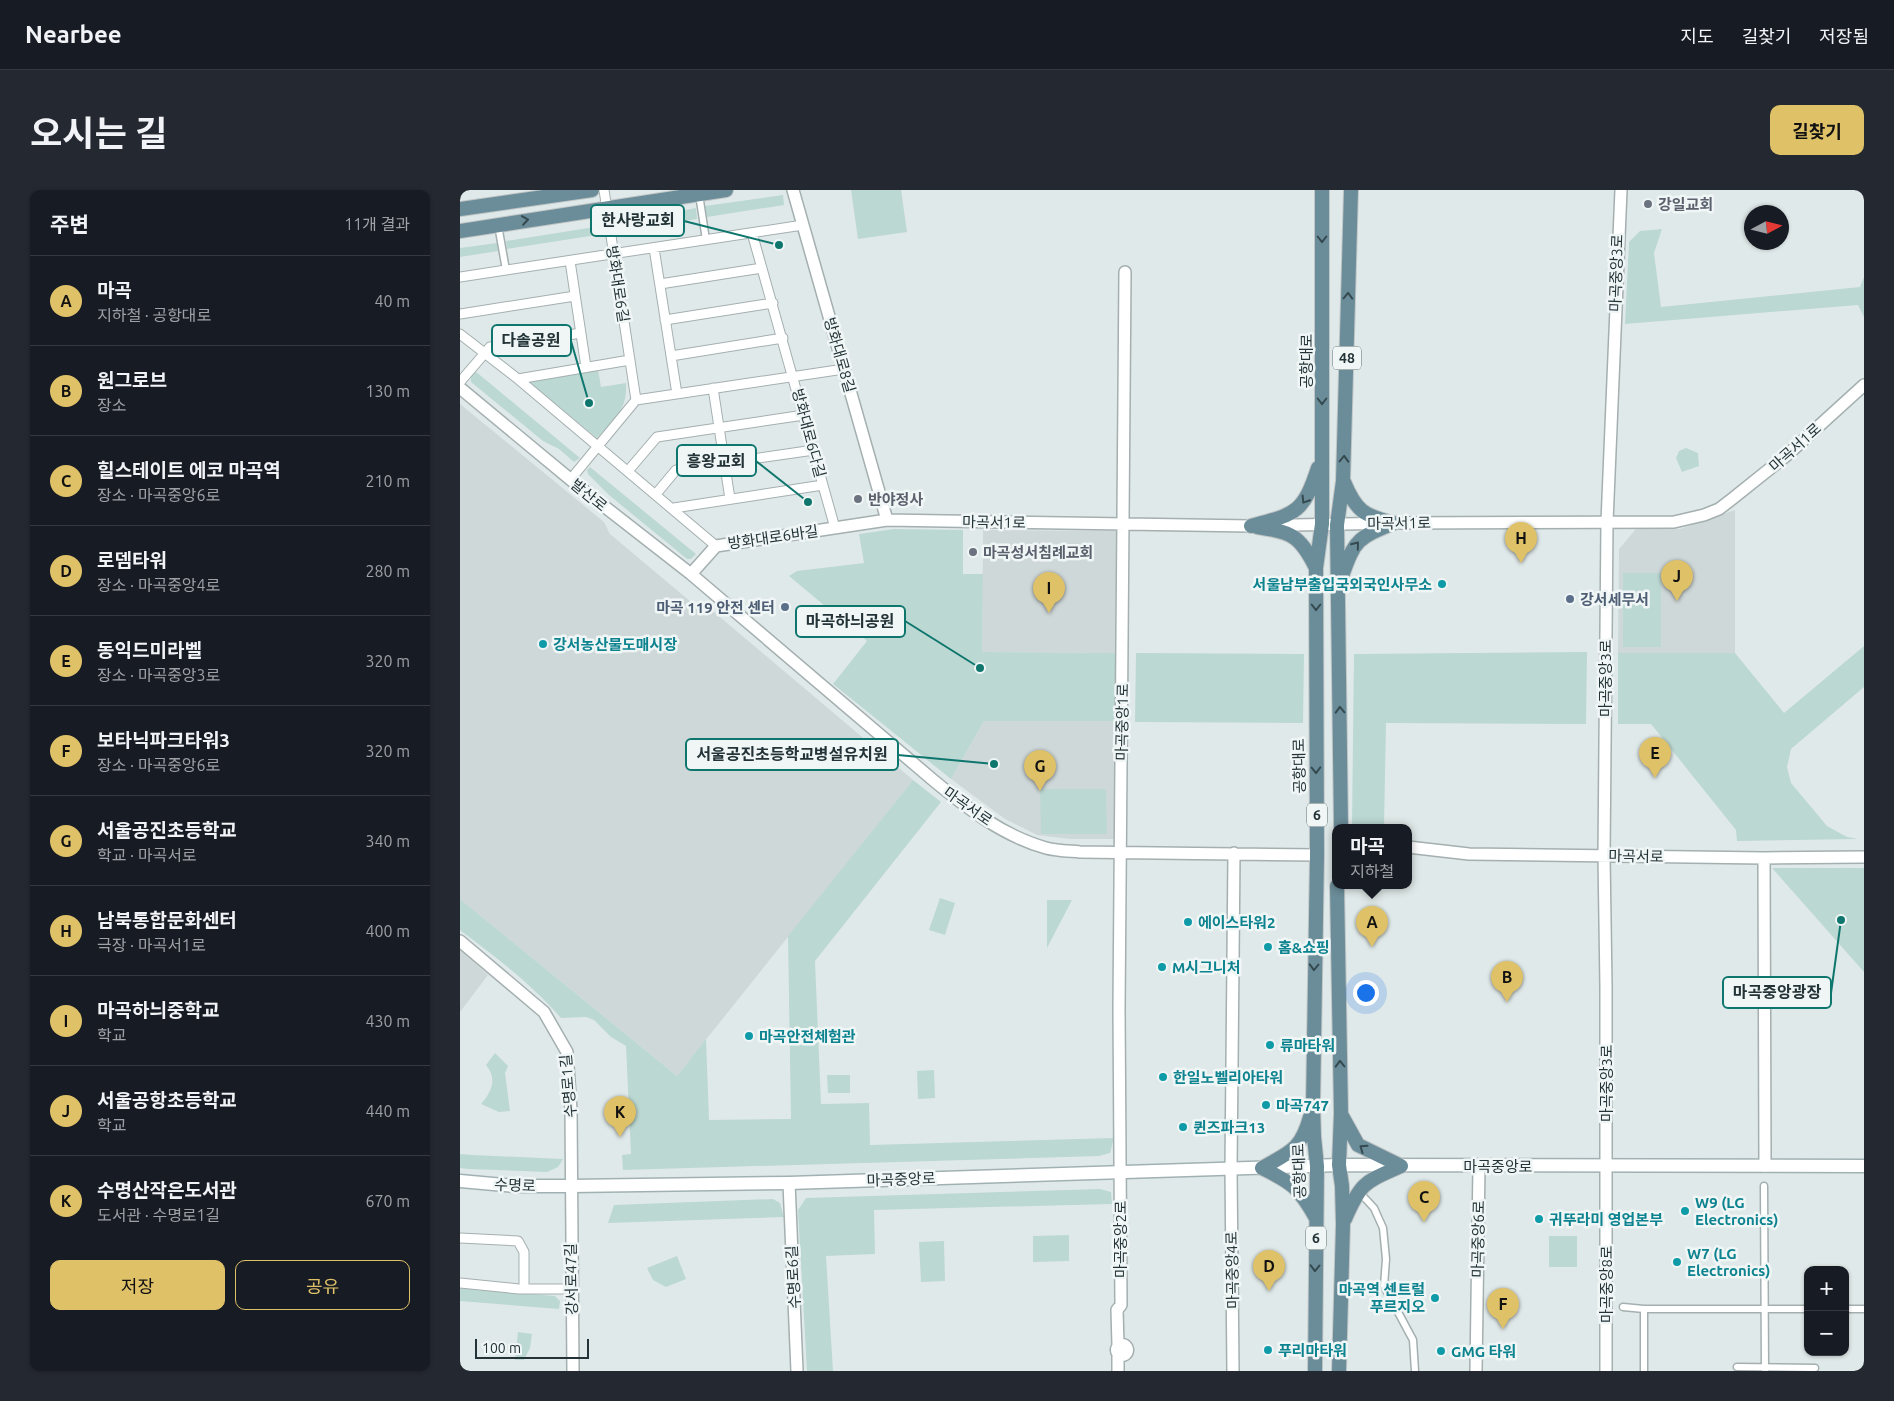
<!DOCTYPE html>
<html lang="ko">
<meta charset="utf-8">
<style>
body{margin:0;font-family:Ubuntu,"Noto Sans KR",sans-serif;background:#242831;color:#f1f3f6}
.controls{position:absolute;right:15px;bottom:15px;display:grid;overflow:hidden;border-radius:10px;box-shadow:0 1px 4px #0004}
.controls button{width:45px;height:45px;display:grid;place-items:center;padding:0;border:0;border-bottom:1px solid #363941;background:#171b24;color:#f1f3f6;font:25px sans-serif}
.compass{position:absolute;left:1284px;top:15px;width:45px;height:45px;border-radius:50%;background:#171b24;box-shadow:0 1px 4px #0004;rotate:83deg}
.scale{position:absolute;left:15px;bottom:12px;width:114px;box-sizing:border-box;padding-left:5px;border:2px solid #233337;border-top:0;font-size:14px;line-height:18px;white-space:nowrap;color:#233337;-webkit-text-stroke:4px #f0f6f6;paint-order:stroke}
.you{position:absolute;left:905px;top:802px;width:18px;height:18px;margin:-12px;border:4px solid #fff;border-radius:50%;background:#1a73e8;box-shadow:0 0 0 8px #1a73e833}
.badge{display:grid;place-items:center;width:32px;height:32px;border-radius:50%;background:#dfc268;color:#111;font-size:16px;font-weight:700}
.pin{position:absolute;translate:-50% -41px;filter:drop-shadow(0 1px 2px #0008)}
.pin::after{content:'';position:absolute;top:26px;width:18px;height:15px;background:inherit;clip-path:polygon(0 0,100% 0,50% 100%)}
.popup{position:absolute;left:872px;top:634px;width:80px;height:65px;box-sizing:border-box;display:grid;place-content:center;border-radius:10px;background:#171b24;filter:drop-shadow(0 1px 4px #0005);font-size:16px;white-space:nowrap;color:#9ea1a6}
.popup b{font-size:19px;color:#f1f3f6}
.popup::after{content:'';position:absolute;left:50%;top:100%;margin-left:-10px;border:10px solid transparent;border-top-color:#171b24}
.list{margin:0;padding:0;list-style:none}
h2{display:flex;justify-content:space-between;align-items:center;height:65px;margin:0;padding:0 20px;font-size:21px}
h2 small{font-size:16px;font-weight:400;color:#9ea1a6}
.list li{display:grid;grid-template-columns:32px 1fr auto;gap:15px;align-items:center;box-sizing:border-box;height:90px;padding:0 20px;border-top:1px solid #363941}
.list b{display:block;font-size:19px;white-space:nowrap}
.list p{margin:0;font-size:16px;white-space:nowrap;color:#9ea1a6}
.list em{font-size:16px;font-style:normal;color:#9ea1a6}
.actions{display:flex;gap:10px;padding:15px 20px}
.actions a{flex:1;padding:11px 0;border:1px solid #dfc268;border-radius:10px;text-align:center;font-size:18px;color:#dfc268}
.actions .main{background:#dfc268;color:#111}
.map{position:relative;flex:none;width:1404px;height:1181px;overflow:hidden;border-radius:10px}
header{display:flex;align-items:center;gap:30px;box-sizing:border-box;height:70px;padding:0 25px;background:#171b24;border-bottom:1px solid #363941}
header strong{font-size:24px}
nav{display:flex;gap:28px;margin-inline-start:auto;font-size:18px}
.intro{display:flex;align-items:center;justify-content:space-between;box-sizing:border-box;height:120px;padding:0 30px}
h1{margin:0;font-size:35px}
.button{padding:12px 22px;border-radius:10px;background:#dfc268;color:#111;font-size:18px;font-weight:700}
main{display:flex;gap:30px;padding:0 30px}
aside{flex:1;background:#171b24;border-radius:10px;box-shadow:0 1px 4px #0004}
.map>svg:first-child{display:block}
.built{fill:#cfd8d9}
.green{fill:#bcd8d2}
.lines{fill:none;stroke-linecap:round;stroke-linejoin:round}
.pedestrian-casing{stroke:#a4afb0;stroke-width:9}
.minor-casing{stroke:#a4afb0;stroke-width:11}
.tertiary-casing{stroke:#a4afb0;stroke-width:14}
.secondary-casing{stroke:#a1b1b3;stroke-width:15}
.primary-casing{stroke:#c1c6c7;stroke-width:16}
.pedestrian{stroke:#fff;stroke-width:6}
.minor{stroke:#fff;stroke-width:9}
.tertiary{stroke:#fff;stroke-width:11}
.secondary{stroke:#fff;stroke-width:12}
.primary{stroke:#6b8d99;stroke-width:14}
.oneway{stroke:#354a50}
.worship-dot{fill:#6b7280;stroke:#f0f6f6;stroke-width:2}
.culture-dot{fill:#0f9aa8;stroke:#f0f6f6;stroke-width:2}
.service-dot{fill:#5c6f8a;stroke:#f0f6f6;stroke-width:2}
.labels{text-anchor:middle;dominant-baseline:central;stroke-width:5;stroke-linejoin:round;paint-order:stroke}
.shield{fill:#f0f6f6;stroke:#606e70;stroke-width:1}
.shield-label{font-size:14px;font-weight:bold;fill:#233337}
.worship-label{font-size:15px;font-weight:bold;fill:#5b616d;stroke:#f0f6f6;text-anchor:start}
.street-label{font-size:15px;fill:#233337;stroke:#f0f6f6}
.culture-label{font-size:15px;font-weight:bold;fill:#0d838f;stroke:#f0f6f6;text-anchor:start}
.service-label{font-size:15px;font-weight:bold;fill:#4e5e75;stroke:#f0f6f6;text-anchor:start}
.leader{fill:none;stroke:#0f766e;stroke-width:2}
.callout-dot{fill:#0f766e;stroke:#f0f6f6;stroke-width:2}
.callout{fill:#f0f6f6;stroke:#0f766e;stroke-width:2}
.callout-label{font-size:16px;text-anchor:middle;font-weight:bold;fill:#233337}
</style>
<header>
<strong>Nearbee</strong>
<nav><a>지도</a><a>길찾기</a><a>저장됨</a></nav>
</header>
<div class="intro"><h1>오시는 길</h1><a class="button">길찾기</a></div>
<main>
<aside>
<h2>주변<small>11개 결과</small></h2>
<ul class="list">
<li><span class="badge">A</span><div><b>마곡</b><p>지하철 · 공항대로</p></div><em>40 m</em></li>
<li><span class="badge">B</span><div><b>원그로브</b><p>장소</p></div><em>130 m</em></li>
<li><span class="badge">C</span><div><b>힐스테이트 에코 마곡역</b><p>장소 · 마곡중앙6로</p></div><em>210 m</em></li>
<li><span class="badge">D</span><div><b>로뎀타워</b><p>장소 · 마곡중앙4로</p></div><em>280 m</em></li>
<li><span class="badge">E</span><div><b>동익드미라벨</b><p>장소 · 마곡중앙3로</p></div><em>320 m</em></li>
<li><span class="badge">F</span><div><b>보타닉파크타워3</b><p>장소 · 마곡중앙6로</p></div><em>320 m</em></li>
<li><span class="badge">G</span><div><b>서울공진초등학교</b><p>학교 · 마곡서로</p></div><em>340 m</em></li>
<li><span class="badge">H</span><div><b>남북통합문화센터</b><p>극장 · 마곡서1로</p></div><em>400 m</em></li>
<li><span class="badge">I</span><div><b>마곡하늬중학교</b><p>학교</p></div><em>430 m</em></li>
<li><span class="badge">J</span><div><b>서울공항초등학교</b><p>학교</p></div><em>440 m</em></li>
<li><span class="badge">K</span><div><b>수명산작은도서관</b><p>도서관 · 수명로1길</p></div><em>670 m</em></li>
</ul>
<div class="actions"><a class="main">저장</a><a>공유</a></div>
</aside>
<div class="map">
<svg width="1404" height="1181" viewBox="0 0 1404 1181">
<rect width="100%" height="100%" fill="#e0e9e9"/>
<path class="built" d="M 0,214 L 144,332 L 150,344 L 243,422 L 254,422 L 453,590 L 217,886 L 0,709 Z
M 1275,320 L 1275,463 L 1158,463 L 1159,359 L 1176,339 L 1220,339 Z
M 523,340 L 657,341 L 655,463 L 522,462 Z
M 524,531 L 655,531 L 655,649 L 610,649 L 577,645 L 545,629 L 491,589 Z
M 0,760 L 28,785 L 0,822 Z"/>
<path class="green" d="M 391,0 L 441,0 L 447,42 L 398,49 Z
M 323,5 L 324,15 L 247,27 L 245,16 Z
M 236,18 L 237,29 L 157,42 L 156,34 Z
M 141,36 L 143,44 L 47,59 L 46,51 Z
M 1202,39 L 1194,63 L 1201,117 L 1400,97 L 1404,87 L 1404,127 L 1398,115 L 1165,134 L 1169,52 L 1180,41 Z
M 37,53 L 38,61 L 0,67 L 0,58 Z
M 138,179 L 141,197 L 166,193 C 168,219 154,231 137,248 L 69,192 Z
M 15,181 L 120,268 L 114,272 L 99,259 L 83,251 L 11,192 L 11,186 Z
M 1226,258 L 1238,263 L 1239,276 L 1222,282 L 1216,268 L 1219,261 Z
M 130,277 L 236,364 L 231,369 L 227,369 L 149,305 L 128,284 L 127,280 Z
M 434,339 L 503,340 L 503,384 L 523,384 L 522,462 L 655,463 L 655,531 L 524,531 L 491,589 L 373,494 L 407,451 L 329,386 L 337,381 L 404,373 L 399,344 Z
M 1163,383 L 1201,383 L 1201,457 L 1163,457 Z
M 1404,456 L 1404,497 L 1331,559 L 1327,577 L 1331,593 L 1367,636 L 1387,647 L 1398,649 L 1277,651 L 1276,640 L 1191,534 L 1158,534 L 1158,463 L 1275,463 L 1324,523 Z
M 1127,462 L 1126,534 L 926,533 L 924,638 L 895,638 L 892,635 L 894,464 Z
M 676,463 L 844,464 L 843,533 L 675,532 Z
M 453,590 L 481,612 L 355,771 L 361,914 L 409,913 L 410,955 L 654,948 L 650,963 L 639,966 L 163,980 L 162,965 L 171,964 L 166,856 L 151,847 L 134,830 L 126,827 L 101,828 C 72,794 35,767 0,740 L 0,709 L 217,886 L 246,849 L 249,930 L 331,929 L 328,746 Z
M 580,599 L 646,599 L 647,644 L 581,644 Z
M 1312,678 L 1404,678 L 1404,782 Z
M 480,708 L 495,713 L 485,745 L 469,740 Z
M 587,710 L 612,710 L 587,758 Z
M 35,863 L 48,876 L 45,883 L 50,921 L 39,922 L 21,914 C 31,903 38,889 26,875 Z
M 474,880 L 475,908 L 458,909 L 457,881 Z
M 367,885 L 390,885 L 390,903 L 368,903 Z
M 0,964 L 13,965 L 103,969 L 98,977 L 87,982 L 8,979 L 0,978 Z
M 640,999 L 651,1002 L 652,1014 L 414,1020 L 415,1064 L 366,1066 L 373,1181 L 347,1181 L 338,1020 L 346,1008 Z
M 313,1009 L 320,1013 L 324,1027 L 148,1033 L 154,1015 Z
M 609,1045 L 609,1071 L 573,1072 L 573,1046 Z
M 1089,1046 L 1117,1046 L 1117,1077 L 1089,1077 Z
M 484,1051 L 485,1091 L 461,1092 L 459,1052 Z
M 217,1066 L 226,1089 L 206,1097 L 193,1090 L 187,1078 Z
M 0,1098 L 95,1106 L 100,1111 L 99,1119 L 0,1111 Z
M 58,1142 L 72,1144 L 70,1158 L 64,1170 L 55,1170 Z"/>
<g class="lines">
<defs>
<path id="pedestrian" d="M 239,4 L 246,50
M 38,35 L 46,80
M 1304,996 L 1305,1181
M 901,1004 L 914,1018 L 923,1038 L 926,1069 L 924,1096 L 953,1150 L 955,1181
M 1163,1117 L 1184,1119 L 1348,1119
M 1385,1119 L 1404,1119
M 1277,1177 L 1355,1178
M 1184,1181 L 1184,1119"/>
<path id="minor" d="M 292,43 L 375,338
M 194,58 L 217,204
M 110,71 L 126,177
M 0,87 L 343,35
M 200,94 L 302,78
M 0,124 L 115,106
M 205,130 L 313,113
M 0,144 L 58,189 L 256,356
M 211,166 L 323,148
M 58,189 L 170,170
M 0,192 L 30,157 L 121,143
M 253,198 L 270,309
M 176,210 L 384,179
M 168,281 L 197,247 L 344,225
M 110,290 L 176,210 L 144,0
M 196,304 L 216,280 L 354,260
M 214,318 L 363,295
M 0,1048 L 58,1051 L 64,1062 L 64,1099
M 0,1093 L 59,1099 L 111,1099"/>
<path id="tertiary" d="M 333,0 L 427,330
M 0,198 L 122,299 L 231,384 L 473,590 C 507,618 543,646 586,658 C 597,661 609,661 620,662 L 857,665
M 231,384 L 256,356 L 427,330 L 791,336 L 934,333 L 1214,332 L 1244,325 L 1259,319 L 1272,309 L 1327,265 L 1404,195
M 948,657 L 1009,664 L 1304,668 L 1404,667
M 1304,668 L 1305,976
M 0,751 L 84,822 L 107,862 L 111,920 L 113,1181
M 329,993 L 337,1181
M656.5 1160a5.5 5.5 0 1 1 11 0a5.5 5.5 0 1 1-11 0Z
M 658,1155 L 657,1120 L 661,1115 L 659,819 L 665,82
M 658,1163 L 658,1181
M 773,1181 L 771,980 L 774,663
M 1016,1181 L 1019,976
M 1146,1181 L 1146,797 L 1144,666 L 1147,332 L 1161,0"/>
<path id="secondary" d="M 0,991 L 55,996 L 111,996 L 329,993 L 879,975 L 1404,976"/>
<path id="primary" d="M 0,19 L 132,0
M 0,41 L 266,0
M 884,292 C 896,321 904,326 934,333
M 791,336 C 835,324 843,324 858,278
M 797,337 C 831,342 840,345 856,378
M 882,386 C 895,349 898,348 934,333
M 881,638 L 877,335 L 883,291 L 891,0
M 877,696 L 881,923 L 879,975 L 882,996 L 883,1034 L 879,1181
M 882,926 L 898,955 L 941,976
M 802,978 C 830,962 841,960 850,927
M 802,978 C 833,993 839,998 856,1028
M 885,1029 C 901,992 905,992 941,976
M 855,1181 L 857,976 L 854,947 L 853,916 L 857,665 L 856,378 L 862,334 L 862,0"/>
</defs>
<use href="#pedestrian" class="pedestrian-casing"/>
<use href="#minor" class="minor-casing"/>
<use href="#tertiary" class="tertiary-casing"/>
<use href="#secondary" class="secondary-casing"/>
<use href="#primary" class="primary-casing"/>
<use href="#pedestrian" class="pedestrian"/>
<use href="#minor" class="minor"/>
<use href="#tertiary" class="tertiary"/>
<use href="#secondary" class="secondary"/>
<use href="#primary" class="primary"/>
</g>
<defs><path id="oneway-chevron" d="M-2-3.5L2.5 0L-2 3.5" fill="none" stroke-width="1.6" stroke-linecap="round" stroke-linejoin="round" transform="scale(1.25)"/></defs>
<g class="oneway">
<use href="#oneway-chevron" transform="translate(65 30) rotate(-8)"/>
<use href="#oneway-chevron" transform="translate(862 49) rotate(90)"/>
<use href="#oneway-chevron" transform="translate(888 106) rotate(-88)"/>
<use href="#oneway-chevron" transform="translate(862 211) rotate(90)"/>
<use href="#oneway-chevron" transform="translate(884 269) rotate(-88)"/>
<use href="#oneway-chevron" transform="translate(845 310) rotate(122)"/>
<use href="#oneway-chevron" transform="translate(896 355) rotate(-51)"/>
<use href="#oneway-chevron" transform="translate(856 417) rotate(90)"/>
<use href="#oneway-chevron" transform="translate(880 520) rotate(-92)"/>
<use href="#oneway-chevron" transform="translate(856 580) rotate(89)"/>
<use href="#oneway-chevron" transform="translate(854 777) rotate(92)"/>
<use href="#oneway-chevron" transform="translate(880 874) rotate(-91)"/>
<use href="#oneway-chevron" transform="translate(903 958) rotate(-145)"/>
<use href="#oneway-chevron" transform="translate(855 1078) rotate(91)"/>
</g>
<g class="worship-dot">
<circle cx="1188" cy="14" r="5"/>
<circle cx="398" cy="309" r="5"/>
<circle cx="513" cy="362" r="5"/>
</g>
<g class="culture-dot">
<circle cx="982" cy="394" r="5"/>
<circle cx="83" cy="454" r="5"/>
<circle cx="728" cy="732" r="5"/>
<circle cx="808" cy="757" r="5"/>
<circle cx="702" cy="777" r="5"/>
<circle cx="289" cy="846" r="5"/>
<circle cx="810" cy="855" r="5"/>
<circle cx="703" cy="887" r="5"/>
<circle cx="806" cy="915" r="5"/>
<circle cx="723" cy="937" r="5"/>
<circle cx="1225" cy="1021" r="5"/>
<circle cx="1079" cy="1029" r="5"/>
<circle cx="1217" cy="1072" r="5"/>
<circle cx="975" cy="1108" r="5"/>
<circle cx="808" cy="1160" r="5"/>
<circle cx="981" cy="1161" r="5"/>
</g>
<g class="service-dot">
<circle cx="1110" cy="409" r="5"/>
<circle cx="325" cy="417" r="5"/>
</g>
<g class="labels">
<g class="shield">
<rect x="873" y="156.5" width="28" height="23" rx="4"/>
<rect x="847" y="613.5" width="20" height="23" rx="4"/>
<rect x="846" y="1036.5" width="20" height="23" rx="4"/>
</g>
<g class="shield-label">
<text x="887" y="168">48</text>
<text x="857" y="625">6</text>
<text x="856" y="1048">6</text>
</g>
<g class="worship-label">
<text x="1198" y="14">강일교회</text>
<text x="408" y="309">반야정사</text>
<text x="523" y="362">마곡성서침례교회</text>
</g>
<g class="street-label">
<text transform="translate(1156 83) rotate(-88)">마곡중앙3로</text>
<text transform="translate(158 94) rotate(81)">방화대로6길</text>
<text transform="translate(380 165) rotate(74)">방화대로8길</text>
<text transform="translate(846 171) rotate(-90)">공항대로</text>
<text transform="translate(349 243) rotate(75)">방화대로6다길</text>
<text transform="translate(1335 257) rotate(-42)">마곡서1로</text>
<text transform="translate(129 305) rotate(39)">발산로</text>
<text transform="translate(534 332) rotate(1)">마곡서1로</text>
<text transform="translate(939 333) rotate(-1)">마곡서1로</text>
<text transform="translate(313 347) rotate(-8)">방화대로6바길</text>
<text transform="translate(1145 488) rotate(-90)">마곡중앙3로</text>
<text transform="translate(662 532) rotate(-89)">마곡중앙1로</text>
<text transform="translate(839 576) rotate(-91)">공항대로</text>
<text transform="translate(508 616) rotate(35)">마곡서로</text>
<text transform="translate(1176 666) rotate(1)">마곡서로</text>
<text transform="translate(1146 893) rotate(-90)">마곡중앙3로</text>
<text transform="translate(108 896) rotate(-95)">수명로1길</text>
<text x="1038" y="976">마곡중앙로</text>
<text transform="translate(839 981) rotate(-92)">공항대로</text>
<text transform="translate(441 989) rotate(-2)">마곡중앙로</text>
<text transform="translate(55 995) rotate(2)">수명로</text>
<text transform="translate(660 1049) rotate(-90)">마곡중앙2로</text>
<text transform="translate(1018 1049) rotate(-89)">마곡중앙6로</text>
<text transform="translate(772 1080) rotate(-91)">마곡중앙4로</text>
<text transform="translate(333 1087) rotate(-93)">수명로6길</text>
<text transform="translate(111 1089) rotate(-91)">강서로47길</text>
<text transform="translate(1146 1094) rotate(-90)">마곡중앙8로</text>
</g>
<g class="culture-label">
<text x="972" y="394" text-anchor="end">서울남부출입국외국인사무소</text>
<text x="93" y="454">강서농산물도매시장</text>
<text x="738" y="732">에이스타워2</text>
<text x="818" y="757">홈&amp;쇼핑</text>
<text x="712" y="777">M시그니처</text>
<text x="299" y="846">마곡안전체험관</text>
<text x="820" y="855">류마타워</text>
<text x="713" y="887">한일노벨리아타워</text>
<text x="816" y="915">마곡747</text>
<text x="733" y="937">퀸즈파크13</text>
<text x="1235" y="1012">W9 (LG<tspan x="1235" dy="17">Electronics)</tspan></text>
<text x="1089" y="1029">귀뚜라미 영업본부</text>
<text x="1227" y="1063">W7 (LG<tspan x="1227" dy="17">Electronics)</tspan></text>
<text x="965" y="1099" text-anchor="end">마곡역 센트럴<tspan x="965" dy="17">푸르지오</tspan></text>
<text x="818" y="1160">푸리마타워</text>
<text x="991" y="1161">GMG 타워</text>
</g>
<g class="service-label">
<text x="1120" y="409">강서세무서</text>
<text x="315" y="417" text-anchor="end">마곡 119 안전 센터</text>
</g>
</g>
<path class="leader" d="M319 55L224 31M129 213L111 151M348 312L296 271M520 478L445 431M534 574L438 565M1381 730L1371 803"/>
<g class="callout-dot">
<circle cx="319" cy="55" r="5"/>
<circle cx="129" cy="213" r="5"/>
<circle cx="348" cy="312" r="5"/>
<circle cx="520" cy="478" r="5"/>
<circle cx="534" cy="574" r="5"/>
<circle cx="1381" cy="730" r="5"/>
</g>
<g class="callout">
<rect x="131" y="15" width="93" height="31" rx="5"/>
<rect x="32" y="135" width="79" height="31" rx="5"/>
<rect x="217" y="255" width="79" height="31" rx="5"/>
<rect x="336" y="416" width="109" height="31" rx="5"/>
<rect x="226" y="549" width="212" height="31" rx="5"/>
<rect x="1263" y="787" width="108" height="31" rx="5"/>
</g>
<g class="callout-label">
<text x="178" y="36">한사랑교회</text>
<text x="71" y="156">다솔공원</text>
<text x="256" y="277">흥왕교회</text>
<text x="390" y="437">마곡하늬공원</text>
<text x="332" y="570">서울공진초등학교병설유치원</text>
<text x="1317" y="808">마곡중앙광장</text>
</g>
</svg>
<div class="controls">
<button>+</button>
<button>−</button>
</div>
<svg class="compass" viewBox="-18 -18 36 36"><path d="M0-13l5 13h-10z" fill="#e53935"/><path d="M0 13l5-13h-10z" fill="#9ea1a6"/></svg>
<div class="scale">100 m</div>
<div class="you"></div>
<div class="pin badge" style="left:912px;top:757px">A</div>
<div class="popup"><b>마곡</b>지하철</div>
<div class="pin badge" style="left:1047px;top:812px">B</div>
<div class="pin badge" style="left:964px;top:1032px">C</div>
<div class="pin badge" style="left:809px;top:1101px">D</div>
<div class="pin badge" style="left:1195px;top:588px">E</div>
<div class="pin badge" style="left:1043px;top:1139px">F</div>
<div class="pin badge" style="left:580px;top:601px">G</div>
<div class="pin badge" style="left:1061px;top:373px">H</div>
<div class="pin badge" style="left:589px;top:423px">I</div>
<div class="pin badge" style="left:1217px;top:411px">J</div>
<div class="pin badge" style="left:160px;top:947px">K</div>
</div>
</main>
